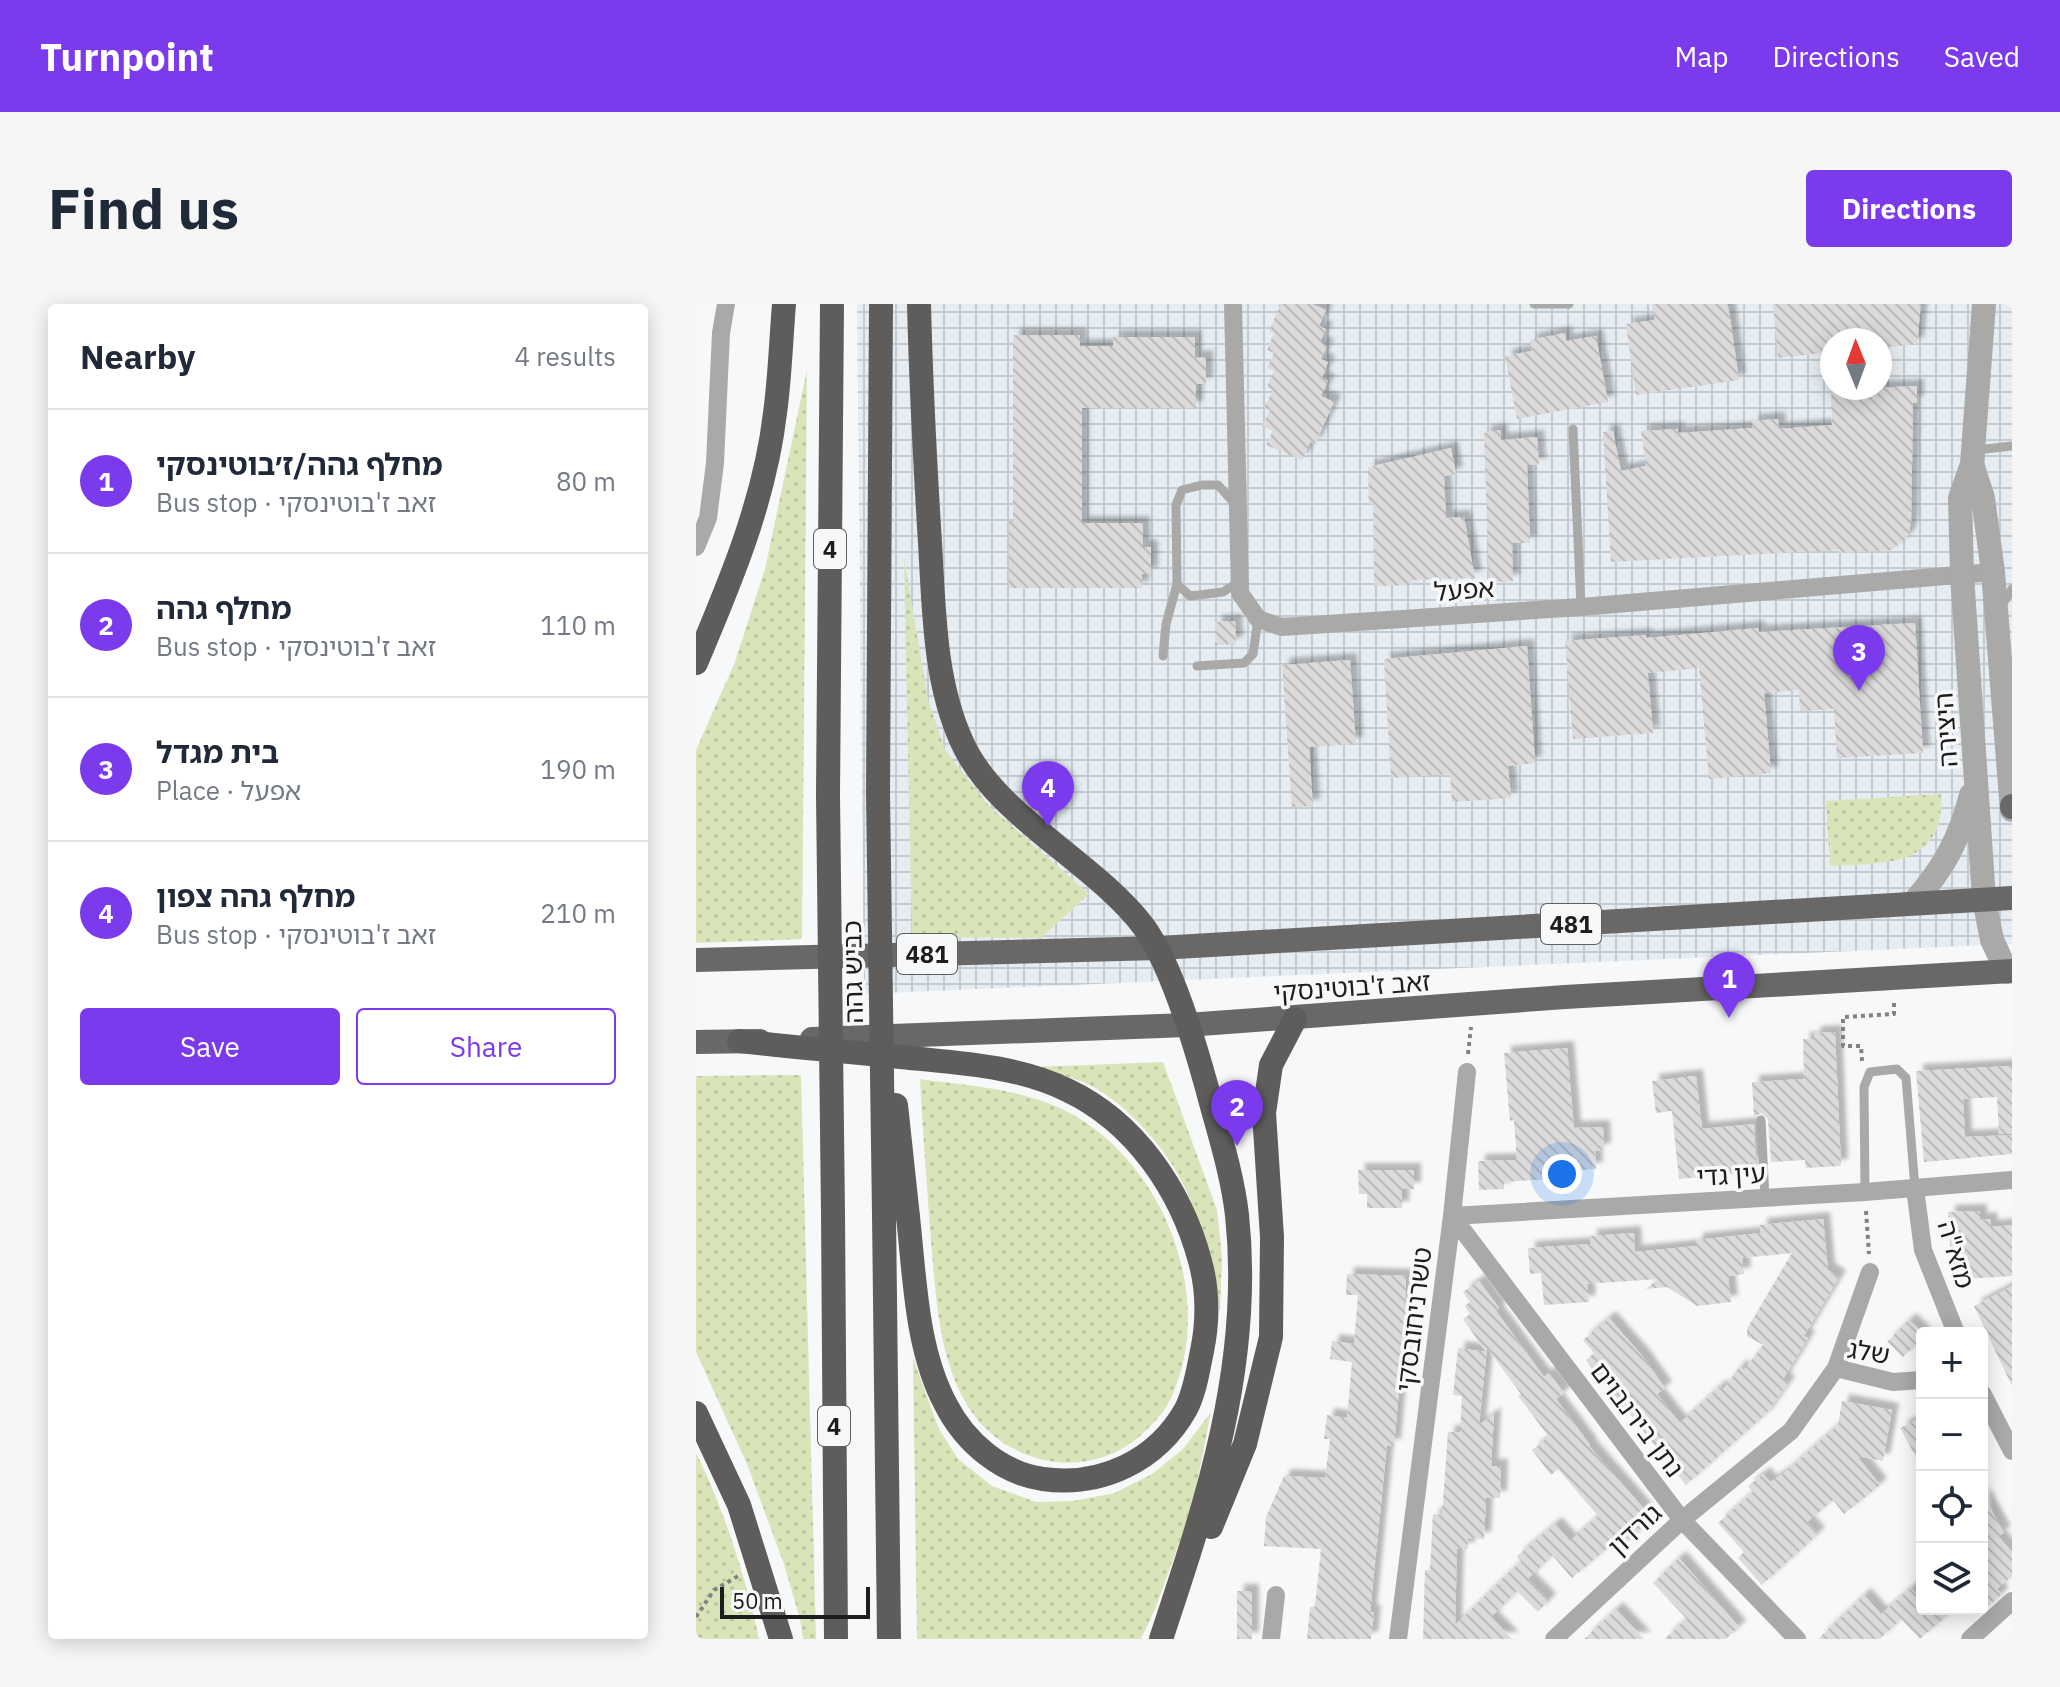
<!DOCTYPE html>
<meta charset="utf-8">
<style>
body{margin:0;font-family:"IBM Plex Sans","Noto Sans Hebrew",sans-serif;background:#f6f6f7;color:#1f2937}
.controls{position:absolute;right:24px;bottom:24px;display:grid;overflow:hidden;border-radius:8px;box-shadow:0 4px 20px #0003}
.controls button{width:72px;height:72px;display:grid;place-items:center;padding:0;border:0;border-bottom:2px solid #e0e1e3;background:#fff;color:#1f2937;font:40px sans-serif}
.compass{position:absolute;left:1124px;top:24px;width:72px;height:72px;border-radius:50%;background:#fff;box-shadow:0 4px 20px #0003;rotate:359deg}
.scale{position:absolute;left:24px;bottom:20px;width:150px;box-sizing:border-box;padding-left:8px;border:4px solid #1d1d1e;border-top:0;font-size:22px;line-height:28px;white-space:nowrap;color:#1d1d1e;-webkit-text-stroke:6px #f7f8fa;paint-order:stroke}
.you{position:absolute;left:866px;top:870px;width:28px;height:28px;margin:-20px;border:6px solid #fff;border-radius:50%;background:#1a73e8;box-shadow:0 0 0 12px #1a73e833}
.badge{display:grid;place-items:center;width:52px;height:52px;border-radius:50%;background:#7c3aed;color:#fff;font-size:26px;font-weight:700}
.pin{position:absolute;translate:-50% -66px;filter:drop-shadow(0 2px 4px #0008)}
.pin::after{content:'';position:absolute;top:42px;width:28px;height:24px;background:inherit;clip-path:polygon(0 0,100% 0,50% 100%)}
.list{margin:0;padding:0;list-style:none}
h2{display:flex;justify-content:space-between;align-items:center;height:104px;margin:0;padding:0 32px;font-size:34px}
h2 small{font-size:26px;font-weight:400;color:#747a83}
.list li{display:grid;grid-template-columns:52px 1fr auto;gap:24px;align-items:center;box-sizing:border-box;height:144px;padding:0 32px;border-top:2px solid #e0e1e3}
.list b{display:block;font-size:30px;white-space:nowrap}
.list p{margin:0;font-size:26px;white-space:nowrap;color:#747a83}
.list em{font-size:26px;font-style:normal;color:#747a83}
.actions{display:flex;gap:16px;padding:24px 32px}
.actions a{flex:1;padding:18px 0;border:2px solid #7c3aed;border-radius:8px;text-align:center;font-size:28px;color:#7c3aed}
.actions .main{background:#7c3aed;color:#fff}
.icon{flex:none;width:44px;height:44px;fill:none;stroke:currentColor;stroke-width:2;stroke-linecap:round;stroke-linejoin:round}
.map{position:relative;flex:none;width:1316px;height:1335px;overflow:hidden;border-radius:8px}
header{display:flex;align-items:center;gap:48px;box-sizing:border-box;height:112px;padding:0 40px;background:#7c3aed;color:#fff}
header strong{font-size:38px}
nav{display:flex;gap:44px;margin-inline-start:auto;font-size:28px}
.intro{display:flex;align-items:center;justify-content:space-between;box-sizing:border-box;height:192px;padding:0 48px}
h1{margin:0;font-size:56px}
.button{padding:20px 36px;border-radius:8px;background:#7c3aed;color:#fff;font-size:28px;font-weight:700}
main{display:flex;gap:48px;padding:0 48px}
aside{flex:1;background:#fff;border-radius:8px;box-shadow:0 4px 20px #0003}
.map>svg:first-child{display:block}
.industrial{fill:url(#industrial-grid);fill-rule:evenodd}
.grass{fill:url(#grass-dots)}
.building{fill:url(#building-back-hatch);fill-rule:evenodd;filter:url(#shadow)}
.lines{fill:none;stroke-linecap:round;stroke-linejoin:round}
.path{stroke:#828283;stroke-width:4;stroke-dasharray:4 4;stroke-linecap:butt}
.service{stroke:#a9a9a8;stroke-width:9}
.minor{stroke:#a9a9a8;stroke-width:18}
.tertiary{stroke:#a9a9a8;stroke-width:24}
.primary{stroke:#696867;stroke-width:24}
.trunk{stroke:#5e5d5c;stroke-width:24}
.trunk-bridge{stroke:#5e5d5c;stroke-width:24}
.labels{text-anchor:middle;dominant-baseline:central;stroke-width:7;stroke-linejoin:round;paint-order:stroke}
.shield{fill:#f7f8fa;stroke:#5e5f60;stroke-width:2}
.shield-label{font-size:24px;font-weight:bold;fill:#1d1d1e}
.street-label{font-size:26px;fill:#1d1d1e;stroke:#f7f8fa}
</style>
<header>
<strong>Turnpoint</strong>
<nav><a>Map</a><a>Directions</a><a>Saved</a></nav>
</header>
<div class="intro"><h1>Find us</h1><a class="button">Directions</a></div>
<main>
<aside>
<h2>Nearby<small>4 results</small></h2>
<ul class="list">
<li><span class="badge">1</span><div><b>מחלף גהה/ז׳בוטינסקי</b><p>Bus stop · זאב ז'בוטינסקי</p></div><em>80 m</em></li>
<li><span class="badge">2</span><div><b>מחלף גהה</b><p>Bus stop · זאב ז'בוטינסקי</p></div><em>110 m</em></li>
<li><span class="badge">3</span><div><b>בית מגדל</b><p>Place · אפעל</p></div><em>190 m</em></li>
<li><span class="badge">4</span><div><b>מחלף גהה צפון</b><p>Bus stop · זאב ז'בוטינסקי</p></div><em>210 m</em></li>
</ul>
<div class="actions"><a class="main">Save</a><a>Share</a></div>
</aside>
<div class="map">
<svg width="1316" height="1335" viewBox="0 0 1316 1335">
<defs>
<pattern id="industrial-grid" width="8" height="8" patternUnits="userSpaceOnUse" patternTransform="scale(2)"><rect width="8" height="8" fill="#e5edf3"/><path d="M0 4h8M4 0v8" fill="none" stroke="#c4cbd0"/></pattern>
<pattern id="grass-dots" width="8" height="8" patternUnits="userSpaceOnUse" patternTransform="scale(2)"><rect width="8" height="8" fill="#d9e4b8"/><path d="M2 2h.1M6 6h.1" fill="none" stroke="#bac39e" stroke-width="1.8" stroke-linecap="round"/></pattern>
<pattern id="building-back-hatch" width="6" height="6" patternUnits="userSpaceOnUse" patternTransform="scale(2)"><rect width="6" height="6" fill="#dcdada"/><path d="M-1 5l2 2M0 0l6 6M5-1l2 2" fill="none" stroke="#bcbbbb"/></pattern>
<filter id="shadow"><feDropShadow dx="7" dy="-7" stdDeviation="2" flood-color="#0004"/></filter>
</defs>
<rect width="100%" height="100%" fill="#f7f8fa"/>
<path class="industrial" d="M 161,0 L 1316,0 L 1316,640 L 168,690 ZM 1136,36 L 1184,36 L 1184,84 L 1136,84 Z"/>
<path class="grass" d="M 111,66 L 106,635 L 0,639 L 0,446 L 39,358 L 69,265 Z
M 208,254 L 232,396 L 249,446 L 293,502 L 393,590 L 345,634 L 216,633 Z
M 1245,490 C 1249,564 1188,559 1134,562 L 1130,497 Z
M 467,758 L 521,906 L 526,953 L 524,1007 C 507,927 500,879 442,818 C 427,803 407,786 387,778 C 372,772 355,768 340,763 Z
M 105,771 L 120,1335 L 107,1335 L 104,1315 L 88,1260 L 51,1160 L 0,1048 L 0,772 Z
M 224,775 C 272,782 322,784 366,805 C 466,853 522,992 475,1094 C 468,1109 456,1121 444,1132 C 386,1182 299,1158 266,1092 C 242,1045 240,990 235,938 C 231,884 227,830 224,775 Z
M 217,1054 L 243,1125 L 262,1155 L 296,1182 L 340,1198 L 377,1197 L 419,1189 L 456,1170 L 487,1145 L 515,1108 L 496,1204 L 459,1305 L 445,1335 L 221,1335 Z
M 0,1149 C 27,1202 51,1277 63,1335 L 0,1335 Z"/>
<path class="building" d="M 585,0 L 616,0 L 630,6 L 623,22 L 630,25 L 624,38 L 631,42 L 625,55 L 632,58 L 626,74 L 632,77 L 625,92 L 638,98 L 619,140 L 614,138 L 606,156 L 570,141 L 577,127 L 566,122 L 574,106 L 568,104 L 577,86 L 571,83 L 578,67 L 571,64 L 578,49 L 571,46 L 578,29 L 573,27 Z
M 956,0 L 1032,0 L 1043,76 L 940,91 L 930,20 L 959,16 Z
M 1077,0 L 1225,0 L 1221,40 L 1184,44 L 1184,36 L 1136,36 L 1136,48 L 1082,54 Z
M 869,29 L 870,37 L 900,32 L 912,98 L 821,115 L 809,52 L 836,47 L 834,36 Z
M 317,31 L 384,31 L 384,42 L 417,42 L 417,33 L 499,33 L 499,54 L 510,53 L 510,80 L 500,80 L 500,104 L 386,104 L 386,219 L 447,219 L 447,243 L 455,243 L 455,270 L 446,270 L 446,284 L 313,284 L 313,217 L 317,217 Z
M 1221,82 L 1221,99 L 1217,99 L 1215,219 L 1212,232 L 1196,246 L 1143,249 L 1143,246 L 915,258 L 907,128 L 917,127 L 925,167 L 950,162 L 945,127 L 982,125 L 982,129 L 1057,124 L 1056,117 L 1082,115 L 1083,125 L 1136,121 L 1135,86 Z
M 804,126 L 805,136 L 841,133 L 843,161 L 831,161 L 834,239 L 816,239 L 817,277 L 793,278 L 788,129 Z
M 755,144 L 760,170 L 748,172 L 750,214 L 768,213 L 779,274 L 716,276 L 716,281 L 678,282 L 677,200 L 673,200 L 672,163 Z
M 539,317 L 540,340 L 519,341 L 519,318 Z
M 1219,319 L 1227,449 L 1141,454 L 1138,405 L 1104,407 L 1103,386 L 1068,389 L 1075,469 L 1013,475 L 1003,364 L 952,369 L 957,429 L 877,435 L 869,337 L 950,331 L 950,334 L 1062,324 L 1063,328 Z
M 831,342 L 839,459 L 812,462 L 815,494 L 756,498 L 754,470 L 695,474 L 688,355 Z
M 654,356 L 660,440 L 613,443 L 617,502 L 596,503 L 586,361 Z
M 1139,728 L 1145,862 L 1110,864 L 1109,856 L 1075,858 L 1072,815 L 1065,809 L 1058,813 L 1056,778 L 1108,775 L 1107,735 L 1118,735 L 1118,729 Z
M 871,744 L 878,824 L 907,823 L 908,846 L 899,847 L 900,865 L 868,867 L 869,874 L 808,878 L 808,885 L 783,886 L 782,857 L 821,856 L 818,816 L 814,817 L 808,749 Z
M 1316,762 L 1316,830 L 1303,830 L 1301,793 L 1267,795 L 1269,833 L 1316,831 L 1316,850 L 1228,858 L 1220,767 Z
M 1000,772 L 1006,825 L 1058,820 L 1060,858 L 1054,859 L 1055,868 L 983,875 L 976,807 L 960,809 L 956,777 Z
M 662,866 L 718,866 L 718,885 L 706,885 L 706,904 L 671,904 L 671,890 L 663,890 Z
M 1284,907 L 1284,916 L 1294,915 L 1295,923 L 1316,921 L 1316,972 L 1256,976 L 1252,908 Z
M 1127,915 L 1132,966 L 1143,973 L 1108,1032 L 1112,1034 L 1087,1075 L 1092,1079 L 1070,1110 L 990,1181 L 933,1109 L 931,1111 L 890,1056 L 898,1049 L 887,1036 L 913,1014 L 947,1053 L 969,1084 L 961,1090 L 984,1119 L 1024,1082 L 1027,1086 L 1043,1063 L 1048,1066 L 1067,1041 L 1051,1032 L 1051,1025 L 1096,949 L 1046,954 L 1048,970 L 1032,972 L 1035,998 L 1001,1002 L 971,983 L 950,985 L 962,975 L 891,980 L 893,998 L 848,1001 L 845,969 L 834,970 L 832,944 L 895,940 L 894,932 L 938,929 L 939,948 L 1000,942 L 1000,936 L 1065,929 L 1064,921 Z
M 651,970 L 710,972 L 709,1020 L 698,1142 L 691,1141 L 674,1308 L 678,1308 L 675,1335 L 611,1335 L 614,1303 L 619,1303 L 625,1245 L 568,1242 L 570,1213 L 588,1172 L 629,1174 L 634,1135 L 628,1135 L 631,1111 L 651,1114 L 656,1058 L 634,1055 L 636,1037 L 658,1040 L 662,991 L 650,991 Z
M 783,977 L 803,1004 L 800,1007 L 848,1073 L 853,1069 L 868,1089 L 860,1095 L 894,1141 L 893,1142 L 949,1206 L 936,1218 L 943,1227 L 925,1243 L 920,1237 L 876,1274 L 856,1251 L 832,1275 L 853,1296 L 842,1308 L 821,1287 L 795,1313 L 816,1335 L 727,1335 L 729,1266 L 734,1266 L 737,1210 L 746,1211 L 752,1128 L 764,1128 L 766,1092 L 757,1091 L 762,1044 L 790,1048 L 767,1015 L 774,1010 L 769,1002 L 774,998 L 767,988 ZM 791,1044 L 825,1090 L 822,1092 L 853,1133 L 836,1146 L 855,1171 L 862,1165 L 902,1212 L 874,1237 L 859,1220 L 821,1252 L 825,1257 L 759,1321 L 761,1245 L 772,1245 L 772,1234 L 788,1235 L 790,1193 L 804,1194 L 805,1162 L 795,1162 L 798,1110 L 783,1121 Z
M 1316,982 L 1316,1082 L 1278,1002 Z
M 1213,1016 L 1227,1029 L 1226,1035 L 1207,1053 L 1191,1038 Z
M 1146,1097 L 1196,1106 L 1187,1157 L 1161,1152 L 1184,1181 L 1148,1210 L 1137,1196 L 1111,1218 L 1122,1230 L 1066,1281 L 1042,1254 L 1048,1248 L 1022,1219 L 1057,1188 L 1052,1182 L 1067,1170 L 1074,1178 L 1088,1169 L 1142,1121 Z
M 1226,1113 L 1226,1164 L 1204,1124 Z
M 1286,1189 L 1308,1229 L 1302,1232 L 1316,1248 L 1316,1272 L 1301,1285 L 1306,1290 L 1286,1308 Z
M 983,1254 L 1043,1323 L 1030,1335 L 968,1335 L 991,1315 L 957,1279 Z
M 1215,1284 L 1226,1297 L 1226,1305 L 1258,1305 L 1224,1335 L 1205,1315 L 1184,1335 L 1122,1335 L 1168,1291 L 1185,1310 Z
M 541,1287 L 556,1287 L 556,1335 L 541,1335 Z
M 920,1305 L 948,1335 L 888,1335 Z"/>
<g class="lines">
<path class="path" d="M 772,750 L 775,723
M 1166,757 L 1165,742 L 1147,742 L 1147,713 L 1198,710 L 1198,696
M 1170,907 L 1173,950
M 0,1313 L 18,1286 L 42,1272"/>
<path class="service" d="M 838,0 L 873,0
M 877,125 L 885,303
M 1280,146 L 1316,142
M 539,200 L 522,181 L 506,181 L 486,186 L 480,201 L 481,280 L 494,292 L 527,288 L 544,277
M 1306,301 L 1316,285
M 467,352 L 470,320 L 481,280
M 501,362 L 548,359 L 557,350 L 562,315
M 1065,816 L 1069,894
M 1169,888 L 1168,783 L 1174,768 L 1201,765 L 1210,774 L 1219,884"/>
<path class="minor" d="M 537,0 L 544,289 L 562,315 L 586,323 L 885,303 L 1297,268
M 0,243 L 12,214 L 19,159 L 25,29 L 30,0
M 1219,884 L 1227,946 L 1260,1029
M 756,912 L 1169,888 L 1316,876
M 756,912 L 986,1216 L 1101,1335
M 1140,1064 L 1174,968
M 1286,1089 L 1316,1147
M 575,1335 L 580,1291
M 702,1335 L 756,912 L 771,768
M 858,1335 L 986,1216 L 1095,1127 L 1140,1064 L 1197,1078 L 1226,1076
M 1274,1335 L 1316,1297"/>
<path class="tertiary" d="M 1288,0 L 1276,160 L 1264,194 L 1266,271 L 1288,595 L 1296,636 L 1311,668
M 1276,160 L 1287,194 L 1297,268 L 1316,506
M 1217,599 C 1248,564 1263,536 1275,491"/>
<path class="primary" d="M 1316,502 L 1316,503
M 0,656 L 463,644 L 1316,594
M 116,735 L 491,721 L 869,693 L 1316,667
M 0,738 L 64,737"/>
<path class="trunk" d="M 223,0 C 225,80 229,159 234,239 C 238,305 238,377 266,438 C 298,511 399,558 448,623 C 476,662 498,737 511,784 C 522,826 536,868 541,911 C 557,1059 511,1197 465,1335
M 0,359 C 34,279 69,196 79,109 C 84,73 85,36 88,0
M 182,490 L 185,0
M 132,491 L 136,0
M 43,737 C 97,743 151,748 205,753 C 260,759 320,761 371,786 C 439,818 485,886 504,957 C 512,986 512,1018 506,1047 C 502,1066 499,1088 490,1105 C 461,1157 405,1183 347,1175 C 305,1169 269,1138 250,1101 C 220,1045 219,975 212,913
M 137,909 L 140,1335
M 188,910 L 193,1335
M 0,1109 L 43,1201 L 85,1335
M 515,1223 L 549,1140 L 575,1033 L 576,933 L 568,809 L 575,761 L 599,715"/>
<path class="trunk-bridge" d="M 182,490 L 188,910
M 132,491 L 137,909
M 200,801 L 212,913"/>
</g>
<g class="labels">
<g class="shield">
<rect x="118" y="225" width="32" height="40" rx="6"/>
<rect x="845" y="600" width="60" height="40" rx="6"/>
<rect x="201" y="630" width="60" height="40" rx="6"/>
<rect x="122" y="1102" width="32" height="40" rx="6"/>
</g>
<g class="shield-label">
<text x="134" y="245">4</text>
<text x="875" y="620">481</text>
<text x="231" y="650">481</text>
<text x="138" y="1122">4</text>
</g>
<g class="street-label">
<text transform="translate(768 285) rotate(-4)">אפעל</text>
<text transform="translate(1249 426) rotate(-94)">היצירה</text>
<text transform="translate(156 668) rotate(-91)">כביש גהה</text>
<text transform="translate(656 682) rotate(-4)">זאב ז'בוטינסקי</text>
<text transform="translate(1035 870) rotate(-3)">עין גדי</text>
<text transform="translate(1261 950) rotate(73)">מזא"ה</text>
<text transform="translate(717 1015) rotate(-83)">טשרניחובסקי</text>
<text transform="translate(1173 1047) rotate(9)">שלג</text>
<text transform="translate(942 1115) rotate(53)">נתן בירנבוים</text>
<text transform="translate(938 1225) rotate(-43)">גורדון</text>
</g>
</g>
</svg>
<div class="controls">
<button>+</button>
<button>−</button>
<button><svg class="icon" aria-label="locate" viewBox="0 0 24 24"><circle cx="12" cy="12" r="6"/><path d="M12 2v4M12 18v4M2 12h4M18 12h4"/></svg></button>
<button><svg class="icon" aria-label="layers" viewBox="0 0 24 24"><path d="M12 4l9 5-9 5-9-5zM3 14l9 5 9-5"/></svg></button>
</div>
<svg class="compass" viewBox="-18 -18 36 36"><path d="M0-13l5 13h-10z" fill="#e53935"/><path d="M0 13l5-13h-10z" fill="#747a83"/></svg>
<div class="scale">50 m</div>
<div class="you"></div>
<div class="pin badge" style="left:1033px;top:714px">1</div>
<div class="pin badge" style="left:541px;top:842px">2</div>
<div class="pin badge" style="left:1163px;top:387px">3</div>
<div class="pin badge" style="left:352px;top:523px">4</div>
</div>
</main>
